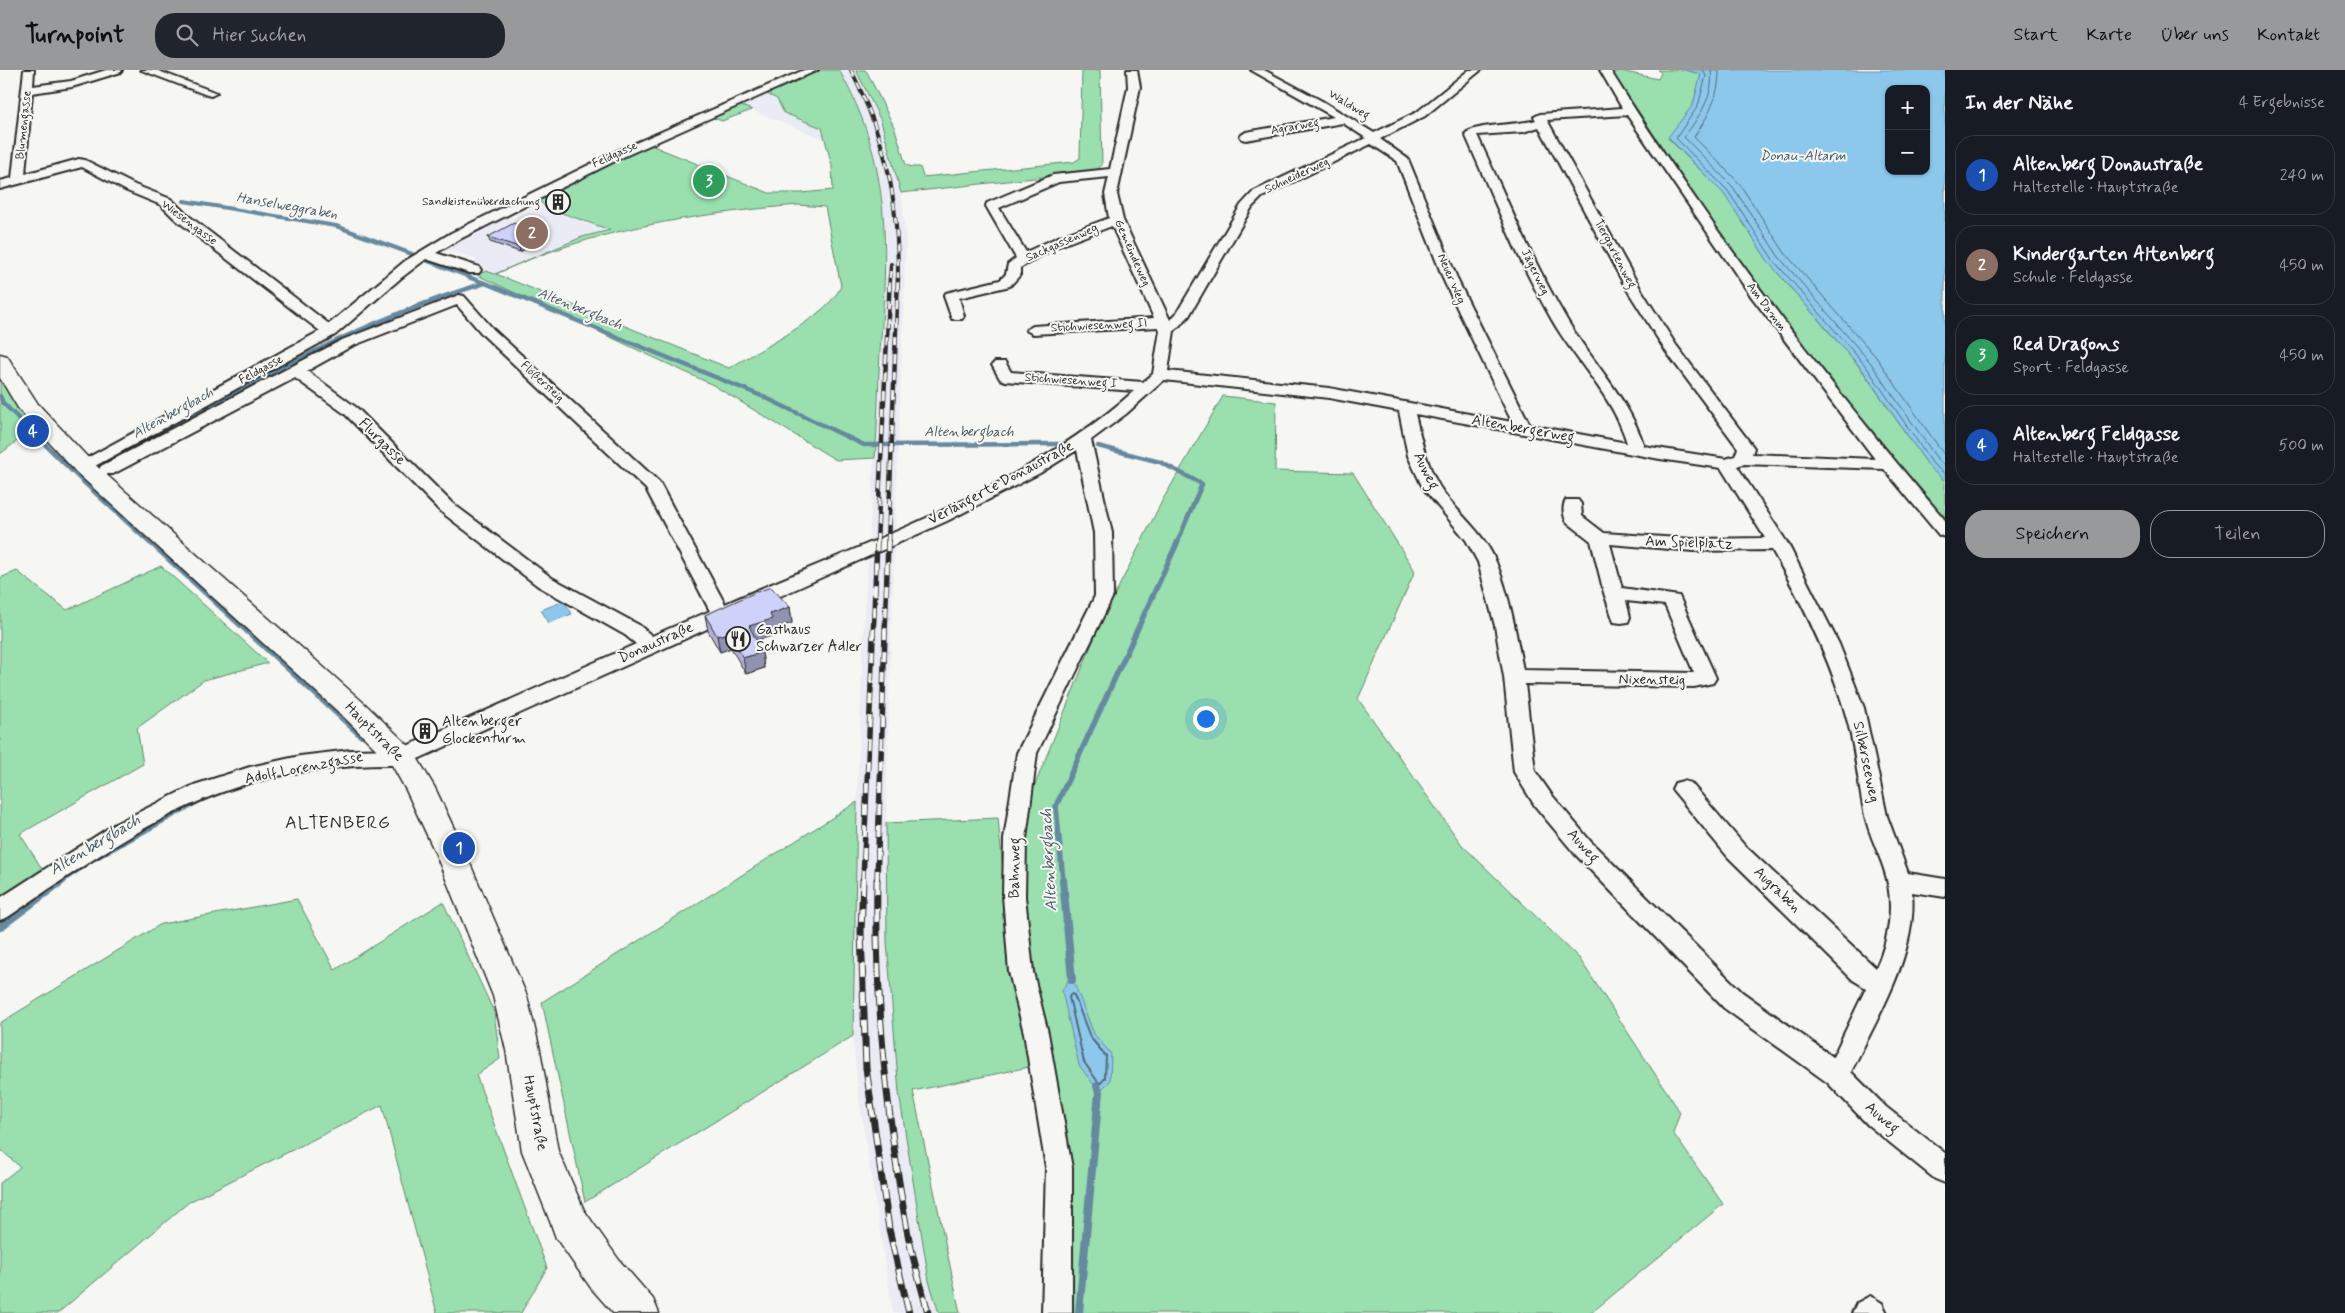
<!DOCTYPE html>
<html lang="de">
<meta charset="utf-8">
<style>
body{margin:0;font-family:Mynerve,sans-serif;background:#20242c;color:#f1f3f6}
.controls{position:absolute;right:15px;top:15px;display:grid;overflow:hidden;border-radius:10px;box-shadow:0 1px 4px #0004}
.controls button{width:45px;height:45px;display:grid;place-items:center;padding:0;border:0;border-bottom:1px solid #363941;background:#171b24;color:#f1f3f6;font:25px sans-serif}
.you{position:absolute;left:1205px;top:648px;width:18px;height:18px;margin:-12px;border:4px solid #fff;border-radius:50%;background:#1a73e8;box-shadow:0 0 0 8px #1a73e833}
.badge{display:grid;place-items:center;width:32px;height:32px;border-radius:50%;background:#98999b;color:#fff;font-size:16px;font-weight:700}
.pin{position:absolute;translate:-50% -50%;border:2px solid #fff;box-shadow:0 1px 5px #0006}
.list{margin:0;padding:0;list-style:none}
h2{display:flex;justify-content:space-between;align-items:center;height:65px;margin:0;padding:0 20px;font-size:21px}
h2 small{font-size:16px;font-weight:400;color:#9ea1a6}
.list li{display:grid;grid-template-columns:32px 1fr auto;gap:15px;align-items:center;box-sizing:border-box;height:80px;margin:0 10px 10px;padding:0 10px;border:1px solid #363941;border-radius:20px}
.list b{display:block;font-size:19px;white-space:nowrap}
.list p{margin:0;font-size:16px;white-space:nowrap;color:#9ea1a6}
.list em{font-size:16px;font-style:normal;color:#9ea1a6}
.actions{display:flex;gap:10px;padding:15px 20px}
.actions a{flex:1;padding:11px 0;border:1px solid #98999b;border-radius:20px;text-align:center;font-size:18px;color:#98999b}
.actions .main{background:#98999b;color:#111}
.icon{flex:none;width:28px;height:28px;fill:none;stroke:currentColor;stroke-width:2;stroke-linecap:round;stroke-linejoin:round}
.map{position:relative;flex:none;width:1945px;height:1243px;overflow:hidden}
header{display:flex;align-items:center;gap:30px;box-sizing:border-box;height:70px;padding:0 25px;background:#98999b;color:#111}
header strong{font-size:24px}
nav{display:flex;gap:28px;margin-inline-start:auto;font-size:18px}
.search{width:350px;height:45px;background:#20242c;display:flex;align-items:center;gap:12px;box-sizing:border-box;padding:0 18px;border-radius:20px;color:#9ea1a6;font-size:19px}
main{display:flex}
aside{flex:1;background:#171b24}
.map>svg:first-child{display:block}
.built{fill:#eaebf4}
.green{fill:#99e0ae;stroke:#62866c;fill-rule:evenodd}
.water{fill:#8cc8ec;stroke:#65899f;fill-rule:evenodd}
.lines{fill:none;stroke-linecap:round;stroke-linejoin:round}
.shore-far1{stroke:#526a78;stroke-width:1}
.shore{stroke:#526a78;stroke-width:2}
.stream-far3{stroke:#65899f;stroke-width:4}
.stream-far2{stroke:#65899f;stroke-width:4.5}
.stream-far1{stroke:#65899f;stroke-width:5.5}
.stream{stroke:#65899f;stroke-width:8}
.minor-casing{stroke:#2b2b2b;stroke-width:4}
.secondary-casing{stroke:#2b2b2b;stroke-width:3}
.minor{fill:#f6f6f2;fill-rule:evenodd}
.secondary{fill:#f6f6f2;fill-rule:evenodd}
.rail-far3-casing{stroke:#2b2b2b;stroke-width:4}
.rail-far2-casing{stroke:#2b2b2b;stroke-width:4.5}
.rail-far1-casing{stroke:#2b2b2b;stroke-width:5.5}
.rail-casing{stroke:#2b2b2b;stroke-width:7}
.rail-far3{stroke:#f6f6f2;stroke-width:2.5;stroke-dasharray:7;stroke-linecap:butt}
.rail-far2{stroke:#f6f6f2;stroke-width:3;stroke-dasharray:9;stroke-linecap:butt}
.rail-far1{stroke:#f6f6f2;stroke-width:4;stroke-dasharray:11;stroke-linecap:butt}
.rail{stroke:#f6f6f2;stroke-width:5;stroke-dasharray:14;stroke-linecap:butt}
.wall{fill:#b1b4d7;stroke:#2b2b2b}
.shaded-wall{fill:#9092af;stroke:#2b2b2b}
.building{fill:#ced1fa;stroke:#2b2b2b}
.labels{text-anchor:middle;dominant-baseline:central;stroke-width:4;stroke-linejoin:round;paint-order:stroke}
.far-street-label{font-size:12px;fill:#2b2b2b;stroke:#f6f6f2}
.far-poi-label{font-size:12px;fill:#2b2b2b;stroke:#f6f6f2;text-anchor:end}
.far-water-label{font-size:14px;font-style:italic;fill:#485a65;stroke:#f6f6f2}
.street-label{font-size:15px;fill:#2b2b2b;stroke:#f6f6f2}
.poi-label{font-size:15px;fill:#2b2b2b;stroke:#f6f6f2;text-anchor:start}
.water-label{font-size:16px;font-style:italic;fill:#485a65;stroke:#f6f6f2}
.quarter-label{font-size:18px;letter-spacing:1px;fill:#2b2b2b;stroke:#f6f6f2}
</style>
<header>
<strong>Turnpoint</strong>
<div class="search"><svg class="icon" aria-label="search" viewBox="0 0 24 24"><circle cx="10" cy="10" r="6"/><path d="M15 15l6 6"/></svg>Hier suchen</div>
<nav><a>Start</a><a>Karte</a><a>Über uns</a><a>Kontakt</a></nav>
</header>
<main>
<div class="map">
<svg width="1945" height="1243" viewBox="0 0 1945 1243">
<rect width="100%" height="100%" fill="#f6f6f2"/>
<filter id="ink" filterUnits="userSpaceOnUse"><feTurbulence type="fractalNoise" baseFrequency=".02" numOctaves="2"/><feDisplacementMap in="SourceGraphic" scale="10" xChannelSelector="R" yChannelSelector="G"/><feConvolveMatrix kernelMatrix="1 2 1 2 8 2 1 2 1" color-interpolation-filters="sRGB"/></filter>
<g filter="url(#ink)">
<path class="built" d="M 839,0 L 856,0 L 881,51 L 901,123 L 906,171 L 890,586 L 886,753 L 887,872 L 899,1023 L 929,1211 L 939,1243 L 893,1243 L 859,1029 L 853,966 L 857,732 L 864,552 L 884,238 L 886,168 L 881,117 L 869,65 L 853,24 Z
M 765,23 L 777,29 L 785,43 L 822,58 L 826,70 L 739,35 Z
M 532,129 L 541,132 L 546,137 L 611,159 L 582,167 L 495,204 L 470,195 L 477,190 L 441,177 L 502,145 L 512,148 L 537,135 L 529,131 Z"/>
<path class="green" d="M 818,0 L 839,0 C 892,93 888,178 880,281 C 878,317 878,352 875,388 L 836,390 L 713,315 L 477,205 L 486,201 L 495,204 L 582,167 L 610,160 L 545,137 L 541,132 L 532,129 L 648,74 L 769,123 L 801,123 L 833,120 L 832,96 L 822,58 L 784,43 L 777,29 L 765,23 ZM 798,135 L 825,137 L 841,216 C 830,245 758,281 729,298 L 496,204 C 591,159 695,144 798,135 Z
M 856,0 L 865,0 L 867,2 L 895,59 L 906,95 L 912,97 L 920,97 L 923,107 L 1074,92 L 1080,88 L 1082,0 L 1100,0 L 1102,95 L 1096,101 L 901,123 L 881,51 Z
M 1658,0 L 1684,0 L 1701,4 L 1693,35 L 1668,68 L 1724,124 L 1770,194 L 1861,299 L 1930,398 L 1945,411 L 1945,454 L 1755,219 L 1627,34 L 1613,3 L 1621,1 L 1658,9 L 1661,3 Z
M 739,35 L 752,40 L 722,51 L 711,47 Z
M 0,300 L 33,359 L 0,384 Z
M 1223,326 L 1276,332 L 1275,401 L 1353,403 L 1415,501 L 1358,629 L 1462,775 L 1579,888 L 1680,1042 L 1673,1063 L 1723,1134 L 1591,1243 L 1064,1243 L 1068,1064 L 1040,934 L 1022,822 L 1032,722 L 1100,554 L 1162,431 Z
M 161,496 L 268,593 L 204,610 L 137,658 L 143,694 L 20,764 L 44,802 L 0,827 L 0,508 L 17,501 L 67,540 Z
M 857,732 L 853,966 L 585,1132 L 542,932 Z
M 998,748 L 1012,896 L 1034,996 L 913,1021 L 960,1243 L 939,1243 L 929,1211 L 899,1023 L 887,872 L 886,753 Z
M 297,829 L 335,900 L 443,832 L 494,942 L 500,989 L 476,1005 L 547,1198 L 521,1243 L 437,1243 L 382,1035 L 189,1132 L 58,1243 L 0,1243 L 0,1113 L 20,1097 L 0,1079 L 0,953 L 161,854 Z"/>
<path class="water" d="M 1684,0 L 1945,0 L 1945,411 L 1930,398 L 1861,298 L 1770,194 L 1724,124 L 1668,67 L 1693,35 L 1701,4 ZM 1889,19 L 1926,19 L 1926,101 L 1889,101 Z
M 564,531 L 572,544 L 549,553 L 541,540 Z
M 1071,905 L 1094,964 L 1111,984 L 1110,1011 L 1099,1022 L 1079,995 L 1062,921 Z"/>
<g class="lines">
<path class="shore-far1" d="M 1703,0 L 1706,6 L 1698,36 L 1676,68 L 1728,121 L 1774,191 L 1865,295 L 1933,394 L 1945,404
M 1711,0 C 1715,26 1698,48 1684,67 L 1733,117 L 1779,187 L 1870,292 L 1938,390 L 1945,396
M 1719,0 C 1719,27 1709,45 1694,67 L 1739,113 L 1785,183 L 1876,287 L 1945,386"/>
<path class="shore" d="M 1071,924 L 1074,925 L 1090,967 L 1106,986 L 1105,1008 L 1101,1013 L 1098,1012 L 1084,992 L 1069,927 Z"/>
<path class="stream-far3" d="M 184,131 L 336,156 L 412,184
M 425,190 L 472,208"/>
<path class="stream-far2" d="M 468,207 L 485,213
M 0,326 L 3,333 L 77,406 L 150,473
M 1098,376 L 1160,392 L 1202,414 L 1177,473
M 135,378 C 251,313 357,252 485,213 L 764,327 L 864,375 L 1062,374"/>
<path class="stream-far1" d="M 149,471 L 361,666
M 95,788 L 200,730
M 61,811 L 85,795
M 1063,811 L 1056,736 L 1178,471"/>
<path class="stream" d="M 1063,810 L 1072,910
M 0,857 L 63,810
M 1079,1243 L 1099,1022 L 1097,1016"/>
<defs>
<path id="minor" d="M 24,0 L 34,0 L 33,16 L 71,11 L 106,0 L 122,0 L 121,2 L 72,17 L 32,23 L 25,104 L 79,89 L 85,90 L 135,115 L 171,129 L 185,143 L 329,254 L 405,191 L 451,163 L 617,81 L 804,0 L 818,0 L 625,86 L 460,169 L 436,183 L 479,197 L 481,200 L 479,203 L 469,203 L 426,189 L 401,208 L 335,265 L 84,402 L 78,401 L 76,397 L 78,393 L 320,261 L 175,149 L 161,135 L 127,121 L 82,97 L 0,119 L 0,111 L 12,108 Z
M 141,0 L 156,0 L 217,23 L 211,26 L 207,25 Z
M 1127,0 L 1137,0 L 1140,17 L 1117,124 L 1123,150 L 1170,250 L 1176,244 L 1241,135 L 1254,121 L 1366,68 L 1343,53 L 1246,70 L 1242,69 L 1240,66 L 1246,62 L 1334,47 L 1251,0 L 1264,0 L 1322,31 L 1374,63 L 1417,42 L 1469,0 L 1481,0 L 1425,46 L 1380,69 L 1408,89 L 1459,213 L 1530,355 L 1627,373 C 1613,326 1576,292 1552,250 C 1518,191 1493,127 1465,64 C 1474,54 1519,55 1536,50 L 1534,47 L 1540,44 L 1622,38 L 1600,0 L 1610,0 C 1644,55 1681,108 1718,161 C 1789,261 1865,357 1945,450 L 1945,467 L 1939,465 L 1884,399 L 1743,394 L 1737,396 L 1788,474 L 1839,574 L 1864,638 L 1887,746 L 1908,803 L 1945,809 L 1945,827 L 1912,822 C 1918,883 1877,948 1851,1002 L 1886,1037 L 1945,1083 L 1945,1113 L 1935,1109 L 1868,1055 L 1828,1013 L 1724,938 L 1575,784 L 1535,736 L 1514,702 L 1504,607 L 1495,556 L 1478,492 L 1466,470 L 1423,418 L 1408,386 L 1399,341 L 1329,328 L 1164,310 L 1126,344 L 1091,370 L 1112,463 L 1113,526 L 1037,683 L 1026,769 L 1025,826 L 1033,902 L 1048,963 L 1072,1098 L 1072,1243 L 1042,1243 L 1046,1098 L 1024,963 L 1009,902 L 1003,826 L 1004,769 L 1017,683 L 1095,526 L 1094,463 L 1077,380 L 1040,403 L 947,451 L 409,693 L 402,695 C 345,694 288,700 234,718 C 152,745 79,799 8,847 L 0,850 L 0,828 L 115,754 L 194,715 L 250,697 L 300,686 L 351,680 L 400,679 L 636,574 L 625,565 L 538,516 L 440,441 L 345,344 L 295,308 L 113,404 L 101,404 L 99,400 L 101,396 L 342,270 L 459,225 L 464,226 L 493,259 L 659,412 L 725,534 C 863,473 1020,422 1134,321 L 1005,311 L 1000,309 L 992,295 L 995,292 L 1005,292 L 1011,302 L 1143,312 L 1153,304 L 1160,260 L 1158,257 L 1033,264 L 1026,260 L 1033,256 L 1154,248 L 1112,156 L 1054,178 L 1020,198 L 1020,205 L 1010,216 L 959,228 L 964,246 L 962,249 L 952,249 L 944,226 L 946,223 L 1000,210 L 1006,204 L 1008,194 L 1016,188 L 986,136 L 987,133 L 1053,105 L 1110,99 L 1128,17 ZM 1627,45 L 1751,226 L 1875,389 L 1752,384 L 1754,378 L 1676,275 L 1640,218 L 1547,50 ZM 1539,57 L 1626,218 L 1665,280 L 1738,378 L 1735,386 L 1726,389 L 1644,376 C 1629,328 1592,293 1567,250 C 1532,191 1506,127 1477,65 L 1523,62 ZM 1371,74 L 1397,91 L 1445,213 L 1512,352 L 1329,318 L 1168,301 L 1174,261 L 1189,246 L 1252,137 L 1262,127 ZM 1109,107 L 1105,124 L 1109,148 L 1058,167 L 1026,182 L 999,138 L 1059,112 ZM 457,235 L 483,265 L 646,419 L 710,541 L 652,566 L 639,555 L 552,508 L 452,433 L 357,338 L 307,301 L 352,276 ZM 1415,344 L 1660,389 L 1721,398 L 1765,468 L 1693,469 L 1604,463 L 1582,446 L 1581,434 L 1578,430 L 1566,430 C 1562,436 1563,446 1567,452 L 1591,471 L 1604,523 L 1614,552 L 1621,553 L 1628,552 L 1630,547 L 1626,531 L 1665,535 L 1694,603 L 1523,600 C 1516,564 1510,526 1496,492 C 1484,462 1456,443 1439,416 C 1426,393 1421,369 1415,344 ZM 1610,474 L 1693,481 L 1772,480 C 1803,534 1832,592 1848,653 C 1856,683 1858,715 1865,746 C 1869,764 1878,781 1884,799 C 1895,831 1890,868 1876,898 L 1744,775 L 1691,713 L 1683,711 L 1675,713 L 1672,719 L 1728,787 L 1853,910 L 1866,918 L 1833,987 L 1742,922 L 1591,772 L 1551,724 L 1535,701 L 1525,614 L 1694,617 L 1713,613 L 1716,608 L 1679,526 L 1622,518 Z
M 1870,1226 L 1882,1233 L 1887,1243 L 1852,1243 L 1857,1233 Z"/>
<path id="secondary" d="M 0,284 L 7,286 L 38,334 L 92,392 L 365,634 L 412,679 L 435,718 L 465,782 L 527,926 L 540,980 L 558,1081 L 584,1140 L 619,1190 L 653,1229 L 659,1243 L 613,1243 L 591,1218 L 556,1168 L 551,1154 L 522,1081 L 506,980 L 493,926 L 435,782 L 406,720 L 392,695 L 345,648 L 76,402 L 18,338 L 0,308 Z"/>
</defs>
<use href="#minor" class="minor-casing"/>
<use href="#secondary" class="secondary-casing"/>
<use href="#minor" class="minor"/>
<use href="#secondary" class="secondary"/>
<defs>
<path id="rail-far3" d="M 851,0 C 887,73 898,127 898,208
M 890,208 L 891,194"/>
<path id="rail-far2" d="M 877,473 L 890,207
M 888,473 L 898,207"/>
<path id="rail-far1" d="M 863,811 L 877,471
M 877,811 L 888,471"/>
<path id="rail" d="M 863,810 L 861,862 L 866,998 L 889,1159 L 909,1243
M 877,810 C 875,926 886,1041 906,1154 C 911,1184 921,1214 928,1243"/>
</defs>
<use href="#rail-far3" class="rail-far3-casing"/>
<use href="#rail-far2" class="rail-far2-casing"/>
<use href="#rail-far1" class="rail-far1-casing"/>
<use href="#rail" class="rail-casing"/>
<use href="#rail-far3" class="rail-far3"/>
<use href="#rail-far2" class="rail-far2"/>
<use href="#rail-far1" class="rail-far1"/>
<use href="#rail" class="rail"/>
</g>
<path class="wall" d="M 540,165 L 541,169 L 520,182 L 490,172 L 488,167 Z
M 790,537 L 792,553 L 774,559 L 774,565 L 756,571 L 762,582 L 764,598 L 746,604 L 731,578 L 720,582 L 708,561 L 705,545 Z"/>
<path class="shaded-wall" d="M 540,165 L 541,169 L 520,182 L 519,177 Z
M 790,537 L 792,553 L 774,559 L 774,565 L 751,572 L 749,556 L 770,544 Z
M 729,563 L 731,578 L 720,582 L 717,566 Z
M 762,582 L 764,598 L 746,604 L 743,588 Z"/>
<path class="building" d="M 514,153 L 540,165 L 519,177 L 488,167 Z
M 771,517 L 790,537 L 770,544 L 772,549 L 749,556 L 762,582 L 743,588 L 729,563 L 717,566 L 705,545 L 754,523 Z"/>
</g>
<defs>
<symbol id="building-ring" viewBox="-11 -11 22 22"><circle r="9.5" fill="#f6f6f2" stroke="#2b2b2b" stroke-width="1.5"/><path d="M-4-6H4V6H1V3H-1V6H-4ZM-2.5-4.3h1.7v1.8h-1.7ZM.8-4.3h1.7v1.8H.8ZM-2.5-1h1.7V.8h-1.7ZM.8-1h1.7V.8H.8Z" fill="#2b2b2b"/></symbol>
<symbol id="restaurant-ring" viewBox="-11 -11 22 22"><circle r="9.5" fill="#f6f6f2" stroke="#2b2b2b" stroke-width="1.5"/><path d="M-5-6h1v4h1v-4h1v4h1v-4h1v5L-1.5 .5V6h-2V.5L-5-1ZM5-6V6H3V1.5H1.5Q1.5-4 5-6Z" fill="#2b2b2b"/></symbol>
</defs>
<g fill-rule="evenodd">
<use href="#building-ring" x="544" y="118" width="28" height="28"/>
<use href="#restaurant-ring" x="724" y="555" width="28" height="28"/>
<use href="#building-ring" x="411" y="647" width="28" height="28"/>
</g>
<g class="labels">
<g class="far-street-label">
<text transform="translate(1349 35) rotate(31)">Waldweg</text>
<text transform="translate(24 55) rotate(-84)">Blumengasse</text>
<text transform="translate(1295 57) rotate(-10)">Agrarweg</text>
<text transform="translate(615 85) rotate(-24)">Feldgasse</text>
<text transform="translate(1297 106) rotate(-25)">Schneiderweg</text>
<text transform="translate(189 153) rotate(37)">Wiesengasse</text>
<text transform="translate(1062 173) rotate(-24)">Sackgassenweg</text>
<text transform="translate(1132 183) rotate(66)">Gemeindeweg</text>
<text transform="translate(1615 184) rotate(62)">Tiergartenweg</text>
<text transform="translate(1535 202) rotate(64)">Jägerweg</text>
<text transform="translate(1451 209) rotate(67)">Neuer Weg</text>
<text transform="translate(1766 237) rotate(53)">Am Damm</text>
<text transform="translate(1099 256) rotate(-3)">Stichwiesenweg II</text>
<text transform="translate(261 300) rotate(-28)">Feldgasse</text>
<text transform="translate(1071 311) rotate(4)">Stichwiesenweg I</text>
<text transform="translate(542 312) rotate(43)">Flößersteig</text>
</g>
<g class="far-poi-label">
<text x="540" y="132">Sandkistenüberdachung</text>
</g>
<g class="far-water-label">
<text x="1803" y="86">Donau-Altarm</text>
<text transform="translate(287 136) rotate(10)">Hanselweggraben</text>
<text transform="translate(580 239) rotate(22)">Altenbergbach</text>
<text transform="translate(173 343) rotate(-29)">Altenbergbach</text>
<text x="969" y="362">Altenbergbach</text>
</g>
<g class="street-label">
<text transform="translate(1523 359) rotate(10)">Altenbergerweg</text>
<text transform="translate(382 372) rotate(45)">Flurgasse</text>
<text transform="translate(1426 401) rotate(64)">Auweg</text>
<text transform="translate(1001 413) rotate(-28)">Verlängerte Donaustraße</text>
<text transform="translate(1689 473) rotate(2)">Am Spielplatz</text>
<text transform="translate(656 573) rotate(-24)">Donaustraße</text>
<text transform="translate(1652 610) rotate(1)">Nixensteig</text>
<text transform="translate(374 662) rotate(45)">Hauptstraße</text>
<text transform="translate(1866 692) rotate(78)">Silberseeweg</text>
<text transform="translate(304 698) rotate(-11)">Adolf Lorenzgasse</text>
<text transform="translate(1583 776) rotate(48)">Auweg</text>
<text transform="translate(1015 798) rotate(-89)">Bahnweg</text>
<text transform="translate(1777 820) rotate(44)">Augraben</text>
<text transform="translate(535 1043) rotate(79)">Hauptstraße</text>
<text transform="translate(1882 1048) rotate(41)">Auweg</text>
</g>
<g class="poi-label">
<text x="756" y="560">Gasthaus<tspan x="756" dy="17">Schwarzer Adler</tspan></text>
<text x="442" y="652">Altenberger<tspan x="442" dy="17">Glockenturm</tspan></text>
</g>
<g class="water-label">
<text transform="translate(95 775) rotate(-31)">Altenbergbach</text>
<text transform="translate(1049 790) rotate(-93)">Altenbergbach</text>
</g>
<g class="quarter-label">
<text x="338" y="753">ALTENBERG</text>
</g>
</g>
</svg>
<div class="controls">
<button>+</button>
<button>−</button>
</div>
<div class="you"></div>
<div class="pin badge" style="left:459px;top:778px;background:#1a4fb4">1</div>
<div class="pin badge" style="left:532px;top:163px;background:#8d6e63">2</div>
<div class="pin badge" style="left:709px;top:111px;background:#2e9e5b">3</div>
<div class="pin badge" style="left:33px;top:361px;background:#1a4fb4">4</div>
</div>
<aside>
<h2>In der Nähe<small>4 Ergebnisse</small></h2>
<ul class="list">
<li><span class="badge" style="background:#1a4fb4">1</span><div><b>Altenberg Donaustraße</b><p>Haltestelle · Hauptstraße</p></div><em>240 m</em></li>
<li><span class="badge" style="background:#8d6e63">2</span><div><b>Kindergarten Altenberg</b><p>Schule · Feldgasse</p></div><em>450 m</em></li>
<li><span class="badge" style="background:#2e9e5b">3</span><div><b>Red Dragons</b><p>Sport · Feldgasse</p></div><em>450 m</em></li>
<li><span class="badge" style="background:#1a4fb4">4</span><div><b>Altenberg Feldgasse</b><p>Haltestelle · Hauptstraße</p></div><em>500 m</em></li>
</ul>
<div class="actions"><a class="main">Speichern</a><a>Teilen</a></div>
</aside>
</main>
